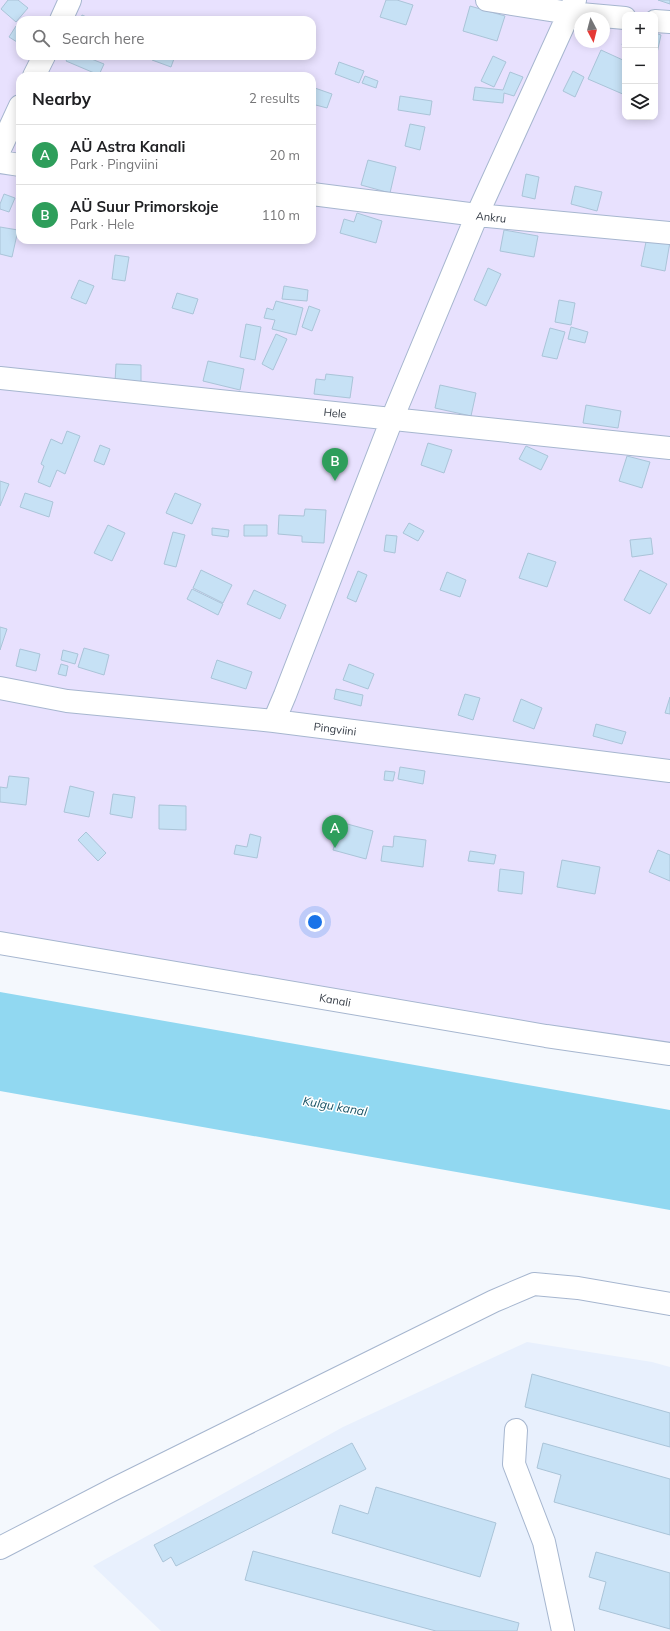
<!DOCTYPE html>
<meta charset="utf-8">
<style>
body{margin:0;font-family:Mulish,sans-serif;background:#f6f6f6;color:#202124}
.controls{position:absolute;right:12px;top:12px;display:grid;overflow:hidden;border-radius:8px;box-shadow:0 2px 10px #0003}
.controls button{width:36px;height:36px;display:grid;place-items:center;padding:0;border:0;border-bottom:1px solid #e0e0e0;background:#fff;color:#202124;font:20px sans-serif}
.compass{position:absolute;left:574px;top:12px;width:36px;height:36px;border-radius:50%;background:#fff;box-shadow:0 2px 10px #0003;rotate:173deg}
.you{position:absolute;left:315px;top:922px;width:14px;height:14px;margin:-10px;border:3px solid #fff;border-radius:50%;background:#1a73e8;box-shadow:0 0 0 6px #1a73e833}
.badge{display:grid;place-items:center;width:26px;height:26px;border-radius:50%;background:#7c3aed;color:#fff;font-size:13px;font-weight:700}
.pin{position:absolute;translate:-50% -33px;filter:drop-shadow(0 1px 2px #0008)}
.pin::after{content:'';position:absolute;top:21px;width:14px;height:12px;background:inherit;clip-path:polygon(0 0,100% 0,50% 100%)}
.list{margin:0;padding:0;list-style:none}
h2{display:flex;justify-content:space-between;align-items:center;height:52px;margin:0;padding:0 16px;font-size:17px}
h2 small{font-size:13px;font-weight:400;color:#757577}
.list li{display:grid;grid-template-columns:26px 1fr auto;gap:12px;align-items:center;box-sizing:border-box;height:60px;padding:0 16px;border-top:1px solid #e0e0e0}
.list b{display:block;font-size:15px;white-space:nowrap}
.list p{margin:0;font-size:13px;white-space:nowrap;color:#757577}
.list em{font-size:13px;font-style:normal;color:#757577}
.icon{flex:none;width:22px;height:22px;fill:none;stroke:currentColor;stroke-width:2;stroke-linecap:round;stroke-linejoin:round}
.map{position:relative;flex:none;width:670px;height:1631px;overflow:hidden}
.search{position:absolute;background:#fff;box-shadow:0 2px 10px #0003;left:16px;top:16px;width:300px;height:44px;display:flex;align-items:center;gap:10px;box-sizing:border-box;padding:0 14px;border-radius:12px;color:#757577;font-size:15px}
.panel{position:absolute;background:#fff;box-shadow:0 2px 10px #0003;left:16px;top:72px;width:300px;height:172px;border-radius:12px}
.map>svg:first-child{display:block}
.built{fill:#e8f0fd}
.green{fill:#e8e1fe;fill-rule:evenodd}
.water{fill:#91d8f1}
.building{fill:#c6e1f5;stroke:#aac4d8}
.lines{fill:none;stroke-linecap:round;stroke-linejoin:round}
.minor-casing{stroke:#a6b6cf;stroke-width:24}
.minor{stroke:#fff;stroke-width:22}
.labels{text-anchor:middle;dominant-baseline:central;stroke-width:3;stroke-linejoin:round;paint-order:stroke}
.street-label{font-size:11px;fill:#323943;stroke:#fff}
.water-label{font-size:12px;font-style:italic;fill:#175264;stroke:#fff}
</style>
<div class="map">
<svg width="670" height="1631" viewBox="0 0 670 1631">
<rect width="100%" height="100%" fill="#f4f8fd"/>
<path class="built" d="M 527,1342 L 652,1362 L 670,1367 L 670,1631 L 161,1631 L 93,1566 L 343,1427 Z"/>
<path class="green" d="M 0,0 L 670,0 L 670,1044 L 339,994 L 0,933 ZM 625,15 L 655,15 L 655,117 L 625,117 ZM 580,18 L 604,18 L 604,42 L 580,42 ZM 20,20 L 312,20 L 312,56 L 20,56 ZM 20,76 L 312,76 L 312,240 L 20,240 Z"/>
<path class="water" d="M 0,992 L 670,1110 L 670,1210 L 0,1091 Z"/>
<path class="building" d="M 8,0 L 18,0 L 28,8 L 16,22 L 1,9 Z
M 386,0 L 397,0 L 413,5 L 406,25 L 380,17 Z
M 658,0 L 670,0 L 670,4 Z
M 470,6 L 505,16 L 497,41 L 463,31 Z
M 82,15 L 93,20 L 80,20 Z
M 16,26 L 20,28 L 20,37 L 17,42 L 9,37 Z
M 655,33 L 661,35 L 657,53 L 655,53 Z
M 625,34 L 625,46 L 622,45 Z
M 601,50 L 625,61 L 625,95 L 588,79 Z
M 69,56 L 84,56 L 104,64 L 99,75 L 66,61 Z
M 154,56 L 175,56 L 171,67 L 152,60 Z
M 493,56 L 506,62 L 494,87 L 481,81 Z
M 339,62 L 364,71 L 359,83 L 335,74 Z
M 573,71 L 584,77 L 575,97 L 563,91 Z
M 510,72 L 523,77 L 514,96 L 504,93 L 503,103 L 473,100 L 475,87 L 503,90 Z
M 365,76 L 378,81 L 376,88 L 362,83 Z
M 312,87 L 332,94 L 327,108 L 312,104 Z
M 400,96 L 432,101 L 430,115 L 398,110 Z
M 410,124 L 425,127 L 420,150 L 405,146 Z
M 368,160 L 396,167 L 390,193 L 361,185 Z
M 526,174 L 539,177 L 535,199 L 522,196 Z
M 575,186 L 602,192 L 597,211 L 571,204 Z
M 4,194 L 15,198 L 9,212 L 0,209 L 0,204 Z
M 357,213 L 382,221 L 376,243 L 340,233 L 344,219 L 354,222 Z
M 0,227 L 18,230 L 12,257 L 0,254 Z
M 504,230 L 538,236 L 534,257 L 500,251 Z
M 647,237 L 670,242 L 665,271 L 641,266 Z
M 115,255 L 129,257 L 125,281 L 112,279 Z
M 488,268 L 501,274 L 486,306 L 474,300 Z
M 79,280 L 94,286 L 86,304 L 71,298 Z
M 284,286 L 308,290 L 307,301 L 282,299 Z
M 177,293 L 198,299 L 193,314 L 172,308 Z
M 559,300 L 575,303 L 571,325 L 555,322 Z
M 276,301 L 303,308 L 296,335 L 272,329 L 275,320 L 264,318 L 267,308 L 273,310 Z
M 309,306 L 320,310 L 312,331 L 302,327 Z
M 246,324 L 261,327 L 255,360 L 240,357 Z
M 571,327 L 588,332 L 585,343 L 568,339 Z
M 550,328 L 565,332 L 557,359 L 542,356 Z
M 276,334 L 287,339 L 273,370 L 262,364 Z
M 208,361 L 244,369 L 240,390 L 203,381 Z
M 116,364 L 141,365 L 141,383 L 115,382 Z
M 326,374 L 353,377 L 350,398 L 314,394 L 316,379 L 325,380 Z
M 440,385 L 476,393 L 471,416 L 435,408 Z
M 586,405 L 621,411 L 618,428 L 583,423 Z
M 67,431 L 80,436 L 65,474 L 57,470 L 50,487 L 38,482 L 44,466 L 41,464 L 51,439 L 62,444 Z
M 428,443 L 452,450 L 444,473 L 421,465 Z
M 100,445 L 110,449 L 104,465 L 94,461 Z
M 526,446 L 548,456 L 541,470 L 519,459 Z
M 627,456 L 650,462 L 642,488 L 619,481 Z
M 0,481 L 9,484 L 0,506 Z
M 25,493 L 53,502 L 49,517 L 20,507 Z
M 175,493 L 201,504 L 192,524 L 166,513 Z
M 305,509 L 326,510 L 324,543 L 302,542 L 302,536 L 278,534 L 279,515 L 304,516 Z
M 409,523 L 424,531 L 418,541 L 403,533 Z
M 108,525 L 125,533 L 112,561 L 94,553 Z
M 244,525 L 267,525 L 267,536 L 244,536 Z
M 212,528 L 229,530 L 228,537 L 212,535 Z
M 173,532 L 185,535 L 176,567 L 164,564 Z
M 386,535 L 397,536 L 395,553 L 384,551 Z
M 651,538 L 653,554 L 632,557 L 630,540 Z
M 528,553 L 556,562 L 547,587 L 519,578 Z
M 201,570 L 232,585 L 223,603 L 193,588 Z
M 640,570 L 667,584 L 650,614 L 624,600 Z
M 358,571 L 367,575 L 356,602 L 347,598 Z
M 447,572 L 466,580 L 460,597 L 440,590 Z
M 192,589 L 223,604 L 218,615 L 187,599 Z
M 254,590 L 286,605 L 280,619 L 247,604 Z
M 0,627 L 7,629 L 0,650 Z
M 84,648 L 109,655 L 104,675 L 78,667 Z
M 20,649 L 40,654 L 36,671 L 16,666 Z
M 63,650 L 78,654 L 75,664 L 61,660 Z
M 217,660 L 252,672 L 246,689 L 211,678 Z
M 61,664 L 68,666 L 66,676 L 58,674 Z
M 349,664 L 374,674 L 368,689 L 343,680 Z
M 336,689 L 363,695 L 361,706 L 334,699 Z
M 465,694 L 480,698 L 473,720 L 458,715 Z
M 670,697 L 670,714 L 665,713 Z
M 521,699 L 542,708 L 534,729 L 513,721 Z
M 596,724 L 626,732 L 622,744 L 593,736 Z
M 400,767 L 425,771 L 423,784 L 398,779 Z
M 385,771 L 395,772 L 393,781 L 384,780 Z
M 9,776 L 29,778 L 26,805 L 0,802 L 0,787 L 7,788 Z
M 70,786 L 94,792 L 89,817 L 64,812 Z
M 113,794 L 135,797 L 132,818 L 110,814 Z
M 159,805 L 186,806 L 186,830 L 159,829 Z
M 340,822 L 373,831 L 366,859 L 333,850 Z
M 86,832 L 106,853 L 98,861 L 78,840 Z
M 250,834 L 261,837 L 257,858 L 234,854 L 236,845 L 247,847 Z
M 394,836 L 426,840 L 423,867 L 381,861 L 383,846 L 393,847 Z
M 658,850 L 670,855 L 670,881 L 649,872 Z
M 470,851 L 496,855 L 494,864 L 468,861 Z
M 562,860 L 600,867 L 595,894 L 557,887 Z
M 500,869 L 524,872 L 522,894 L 498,891 Z
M 532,1374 L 670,1413 L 670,1447 L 525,1407 Z
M 352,1443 L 366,1469 L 176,1566 L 171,1557 L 163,1562 L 154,1545 Z
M 543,1443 L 670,1479 L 670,1535 L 554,1502 L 561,1475 L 537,1468 Z
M 376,1487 L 496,1523 L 480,1577 L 332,1533 L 340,1505 L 368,1514 Z
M 253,1551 L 519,1623 L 517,1631 L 436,1631 L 245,1580 Z
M 596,1552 L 670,1573 L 670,1629 L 599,1609 L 606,1582 L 589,1577 Z"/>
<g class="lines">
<defs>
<path id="minor" d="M 487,0 L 569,13 L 625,18
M 61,20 L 70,0
M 655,21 L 670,22
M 34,76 L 44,56
M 0,149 L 20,106
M 0,162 L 20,165
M 312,194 L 477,215 L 670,233
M 0,378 L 670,448
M 0,688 L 67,701 L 274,721 L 670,771
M 274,721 L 285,695 L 392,419 L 477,215 L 575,0
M 0,943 L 546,1036 L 670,1054
M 516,1430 L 514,1464 L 544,1542 L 563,1631
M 0,1548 L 114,1489 L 494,1301 L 534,1284 L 578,1288 L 670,1304"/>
</defs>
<use href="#minor" class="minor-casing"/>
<use href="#minor" class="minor"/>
</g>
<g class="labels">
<g class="street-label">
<text transform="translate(491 217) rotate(6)">Ankru</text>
<text transform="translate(335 413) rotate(6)">Hele</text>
<text transform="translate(335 729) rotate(7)">Pingviini</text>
<text transform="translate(335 1000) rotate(10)">Kanali</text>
</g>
<g class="water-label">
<text transform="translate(335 1106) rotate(10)">Kulgu kanal</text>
</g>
</g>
</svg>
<div class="controls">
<button>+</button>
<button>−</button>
<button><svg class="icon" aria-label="layers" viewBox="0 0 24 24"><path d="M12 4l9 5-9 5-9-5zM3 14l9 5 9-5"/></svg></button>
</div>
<svg class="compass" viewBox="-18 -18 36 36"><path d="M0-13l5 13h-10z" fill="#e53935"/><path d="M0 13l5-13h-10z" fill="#757577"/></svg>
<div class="you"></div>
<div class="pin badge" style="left:335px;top:848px;background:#2e9e5b">A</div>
<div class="pin badge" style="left:335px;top:481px;background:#2e9e5b">B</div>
<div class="search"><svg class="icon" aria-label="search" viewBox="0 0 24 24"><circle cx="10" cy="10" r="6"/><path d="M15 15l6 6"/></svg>Search here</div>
<section class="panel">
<h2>Nearby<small>2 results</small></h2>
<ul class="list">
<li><span class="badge" style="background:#2e9e5b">A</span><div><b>AÜ Astra Kanali</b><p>Park · Pingviini</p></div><em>20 m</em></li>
<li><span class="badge" style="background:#2e9e5b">B</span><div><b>AÜ Suur Primorskoje</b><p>Park · Hele</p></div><em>110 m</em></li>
</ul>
</section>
</div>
